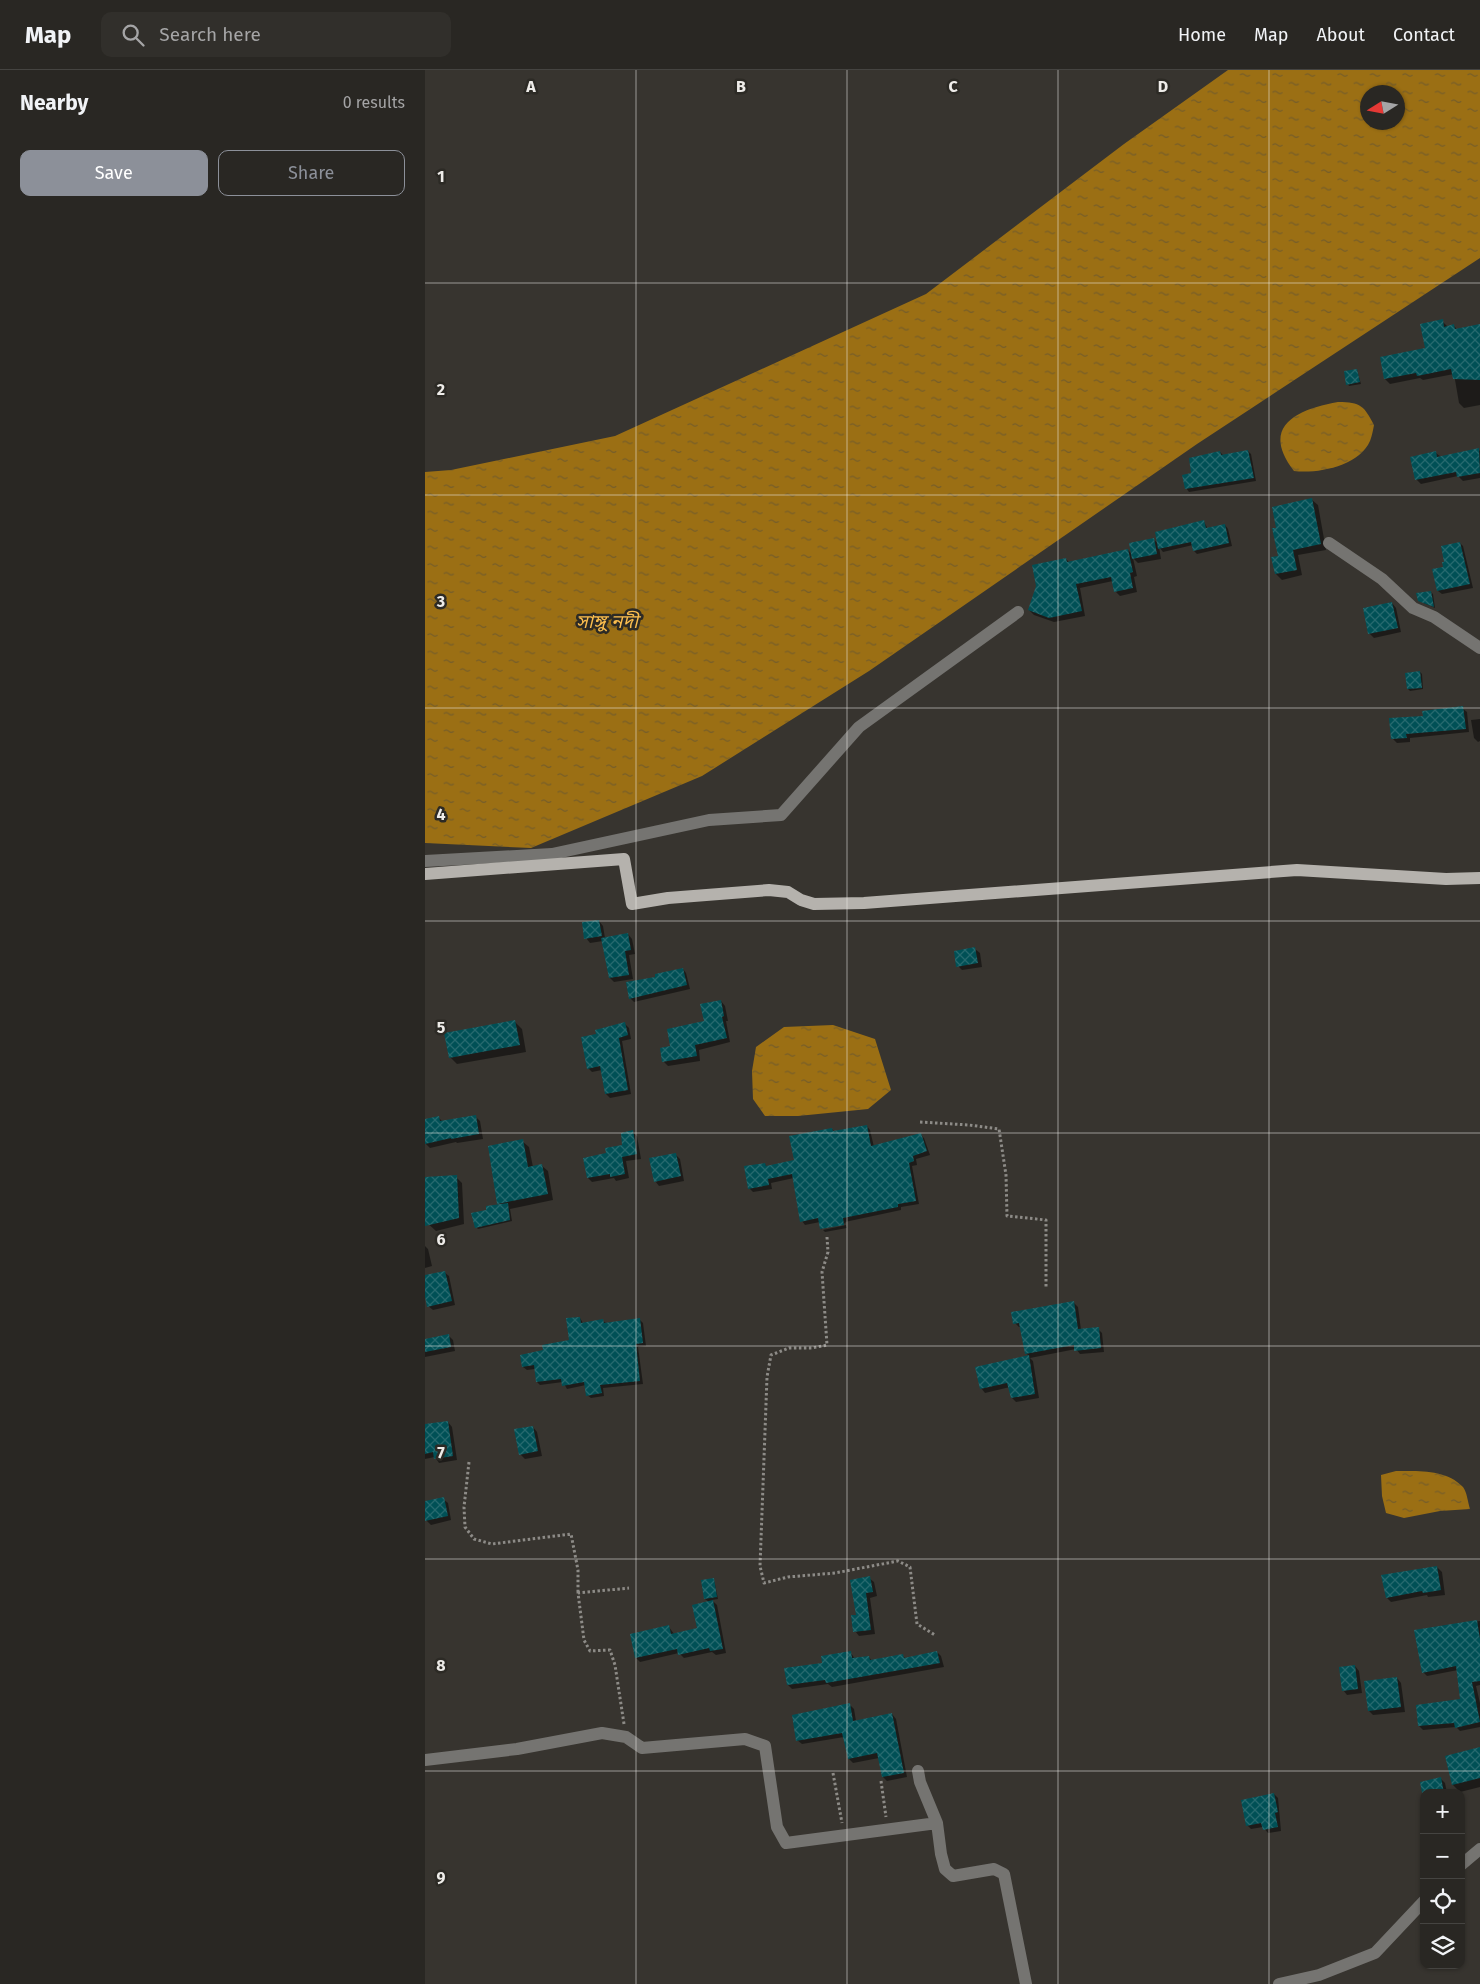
<!DOCTYPE html>
<meta charset="utf-8">
<style>
body{margin:0;font-family:"Fira Sans","Noto Sans Bengali",sans-serif;background:#312f2b;color:#f1f3f6}
.controls{position:absolute;right:15px;bottom:15px;display:grid;overflow:hidden;border-radius:10px;box-shadow:0 1px 4px #0004}
.controls button{width:45px;height:45px;display:grid;place-items:center;padding:0;border:0;border-bottom:1px solid #454441;background:#292723;color:#f1f3f6;font:25px sans-serif}
.compass{position:absolute;left:935px;top:15px;width:45px;height:45px;border-radius:50%;background:#292723;box-shadow:0 1px 4px #0004;rotate:259deg}
.list{margin:0;padding:0;list-style:none}
h2{display:flex;justify-content:space-between;align-items:center;height:65px;margin:0;padding:0 20px;font-size:21px}
h2 small{font-size:16px;font-weight:400;color:#a5a5a6}
.actions{display:flex;gap:10px;padding:15px 20px}
.actions a{flex:1;padding:11px 0;border:1px solid #8c9099;border-radius:10px;text-align:center;font-size:18px;color:#8c9099}
.actions .main{background:#8c9099;color:#fff}
.icon{flex:none;width:28px;height:28px;fill:none;stroke:currentColor;stroke-width:2;stroke-linecap:round;stroke-linejoin:round}
.map{position:relative;flex:none;width:1055px;height:1914px;overflow:hidden}
header{display:flex;align-items:center;gap:30px;box-sizing:border-box;height:70px;padding:0 25px;background:#292723;border-bottom:1px solid #454441}
header strong{font-size:24px}
nav{display:flex;gap:28px;margin-inline-start:auto;font-size:18px}
.search{width:350px;height:45px;background:#312f2b;display:flex;align-items:center;gap:12px;box-sizing:border-box;padding:0 18px;border-radius:10px;color:#a5a5a6;font-size:19px}
main{display:flex}
aside{flex:1;background:#292723}
.map>svg:first-child{display:block}
.water{fill:url(#water-ripples);fill-rule:evenodd}
.shadow{fill:#0007}
.building{fill:url(#building-cross-hatch)}
.lines{fill:none;stroke-linecap:round;stroke-linejoin:round}
.path{stroke:#8d8b87;stroke-width:3;stroke-dasharray:2.5 2.5;stroke-linecap:butt}
.minor{stroke:#757471;stroke-width:12}
.major{stroke:#b5b2ad;stroke-width:12}
.grid{fill:none;stroke:#eeece9;stroke-width:1;stroke-opacity:0.55}
.labels{text-anchor:middle;dominant-baseline:central;stroke-width:5;stroke-linejoin:round;paint-order:stroke}
.water-label{font-size:19px;font-style:italic;fill:#fabd4e;stroke:#2c2a25}
.grid-label{font-size:16px;text-anchor:middle;font-weight:bold;fill:#eeece9;stroke:#2c2a25;stroke-width:5;stroke-linejoin:round;paint-order:stroke}
</style>
<header>
<strong>Map</strong>
<div class="search"><svg class="icon" aria-label="search" viewBox="0 0 24 24"><circle cx="10" cy="10" r="6"/><path d="M15 15l6 6"/></svg>Search here</div>
<nav><a>Home</a><a>Map</a><a>About</a><a>Contact</a></nav>
</header>
<main>
<aside>
<h2>Nearby<small>0 results</small></h2>
<ul class="list">
</ul>
<div class="actions"><a class="main">Save</a><a>Share</a></div>
</aside>
<div class="map">
<svg width="1055" height="1914" viewBox="0 0 1055 1914">
<defs>
<pattern id="water-ripples" width="26" height="14" patternUnits="userSpaceOnUse" patternTransform="scale(1.25)"><rect width="26" height="14" fill="#9b6f14"/><path d="M2 4q2-2 4 0t4 0M15 11q2-2 4 0t4 0" fill="none" stroke="#755d2a"/></pattern>
<pattern id="building-cross-hatch" width="8" height="8" patternUnits="userSpaceOnUse" patternTransform="scale(1.25)"><rect width="8" height="8" fill="#005056"/><path d="M0 0l8 8M0 8l8-8" fill="none" stroke="#26696e"/></pattern>
</defs>
<rect width="100%" height="100%" fill="#37342f"/>
<path class="water" d="M 803,0 L 1055,0 L 1055,188 L 772,374 L 444,601 L 277,706 L 106,778 L 0,773 L 0,402 L 26,400 L 190,366 L 501,224 L 699,74 ZM 972,22 L 972,52 L 942,52 L 942,22 Z
M 913,332 C 936,332 939,336 949,355 C 948,360 947,366 945,371 C 934,396 893,404 869,401 C 834,356 873,339 913,332 Z
M 408,955 L 450,969 L 466,1020 L 443,1039 L 373,1046 L 340,1046 L 328,1029 L 327,1001 L 331,977 L 359,957 Z
M 971,1401 C 993,1401 1021,1399 1038,1417 C 1042,1422 1043,1433 1045,1439 L 1015,1441 L 979,1448 L 961,1443 L 957,1426 L 956,1405 Z"/>
<path class="shadow" d="M 1017,251 L 1023,257 L 1029,256 L 1033,260 L 1055,255 L 1055,335 L 1039,338 L 1034,333 L 1029,304 L 998,310 L 995,308 L 965,314 L 960,309 L 1002,279 Z
M 932,300 L 936,314 L 924,316 L 923,314 Z
M 1053,379 L 1055,381 L 1055,408 L 1038,411 L 1033,406 L 996,414 L 991,409 L 1011,383 L 1016,387 Z
M 823,381 L 826,384 L 831,411 L 764,422 L 761,418 L 768,404 L 795,382 L 799,386 Z
M 887,430 L 893,435 L 901,480 L 873,485 L 877,505 L 857,510 L 851,504 L 855,487 L 853,459 Z
M 779,452 L 783,459 L 800,455 L 803,459 L 807,476 L 772,484 L 769,481 L 768,475 L 738,482 L 734,477 L 736,489 L 713,493 L 708,488 L 712,506 L 709,507 L 712,522 L 695,526 L 690,521 L 688,511 L 655,518 L 660,546 L 629,552 L 609,545 L 604,540 L 641,489 L 645,493 L 703,480 L 708,485 L 728,469 L 734,474 Z
M 1035,473 L 1038,476 L 1048,518 L 1017,524 L 1013,521 L 1020,498 Z
M 1006,522 L 1008,524 L 1010,538 L 994,531 Z
M 967,533 L 971,538 L 976,562 L 949,568 L 944,563 Z
M 995,602 L 997,604 L 998,619 L 985,621 L 983,619 Z
M 1037,638 L 1042,642 L 1044,662 L 985,668 L 985,672 L 972,673 L 967,668 L 999,647 Z
M 1055,649 L 1055,671 L 1053,672 L 1049,668 L 1046,650 Z
M 174,851 L 178,856 L 180,868 L 203,864 L 207,869 L 210,884 L 204,885 L 208,909 L 189,912 L 185,908 L 178,871 L 165,873 L 161,868 Z
M 550,879 L 555,883 L 557,897 L 537,900 L 533,896 Z
M 258,899 L 261,903 L 265,919 L 209,932 L 205,928 Z
M 296,931 L 300,936 L 303,951 L 301,951 L 305,972 L 274,980 L 275,991 L 243,996 L 239,992 L 280,952 Z
M 90,952 L 97,959 L 101,982 L 32,994 L 25,987 Z
M 200,954 L 204,958 L 206,969 L 197,971 L 206,1024 L 185,1028 L 181,1024 L 177,1000 L 167,1002 L 163,998 Z
M 50,1046 L 55,1051 L 58,1069 L 32,1073 L 31,1072 L 5,1078 L 0,1073 L 0,1050 L 13,1047 L 18,1052 Z
M 442,1056 L 445,1060 L 449,1077 L 496,1065 L 499,1068 L 505,1085 L 491,1089 L 492,1095 L 487,1096 L 494,1134 L 476,1137 L 476,1140 L 420,1152 L 421,1153 L 397,1158 L 397,1160 L 395,1152 L 380,1155 L 377,1151 L 369,1108 L 346,1113 L 347,1119 L 328,1122 L 324,1118 L 340,1094 L 342,1097 L 370,1091 L 407,1059 L 410,1062 Z
M 207,1062 L 212,1066 L 216,1089 L 201,1091 L 204,1108 L 191,1111 L 189,1108 L 167,1112 L 163,1108 L 182,1084 L 199,1076 Z
M 97,1071 L 104,1077 L 108,1097 L 116,1095 L 123,1101 L 128,1130 L 85,1139 L 87,1151 L 53,1159 L 51,1157 L 63,1140 L 76,1135 L 74,1133 Z
M 250,1084 L 255,1089 L 259,1111 L 234,1116 L 230,1111 Z
M 31,1107 L 37,1113 L 39,1154 L 11,1161 L 0,1151 L 0,1108 Z
M 421,1155 L 422,1158 L 400,1162 L 398,1160 Z
M 0,1176 L 3,1179 L 7,1196 L 0,1198 Z
M 19,1202 L 24,1206 L 30,1235 L 8,1240 L 3,1236 L 0,1221 L 0,1206 Z
M 649,1233 L 653,1237 L 656,1260 L 673,1259 L 677,1263 L 679,1282 L 655,1284 L 651,1279 L 605,1288 L 608,1291 L 614,1328 L 591,1332 L 587,1328 L 585,1317 L 560,1323 L 556,1318 L 604,1286 L 601,1283 L 596,1257 L 594,1257 L 590,1253 Z
M 155,1248 L 158,1253 L 177,1250 L 181,1253 L 214,1249 L 218,1253 L 221,1276 L 213,1277 L 218,1314 L 178,1318 L 179,1326 L 166,1328 L 162,1325 L 161,1315 L 142,1319 L 138,1312 L 115,1315 L 112,1312 L 110,1299 L 102,1300 L 98,1297 L 120,1281 L 145,1271 Z
M 24,1266 L 28,1270 L 30,1281 L 0,1287 L 0,1270 Z
M 23,1352 L 27,1357 L 32,1390 L 14,1393 L 10,1387 L 0,1389 L 0,1357 Z
M 108,1357 L 112,1362 L 117,1386 L 100,1389 L 95,1384 Z
M 18,1429 L 23,1433 L 26,1450 L 6,1455 L 1,1450 L 0,1433 Z
M 1012,1497 L 1017,1502 L 1020,1525 L 1003,1527 L 1002,1525 L 966,1532 L 962,1528 Z
M 444,1508 L 449,1512 L 452,1526 L 445,1528 L 450,1564 L 434,1566 L 430,1561 Z
M 289,1509 L 293,1529 L 287,1530 L 292,1535 L 301,1583 L 291,1585 L 287,1582 L 259,1588 L 254,1583 L 215,1592 L 211,1588 L 244,1557 L 249,1564 L 273,1559 L 284,1532 L 280,1529 Z
M 1055,1551 L 1055,1615 L 1051,1616 L 1055,1633 L 1055,1657 L 1035,1661 L 1031,1657 L 998,1660 L 994,1656 L 1037,1630 L 1033,1600 L 1002,1606 L 998,1602 L 1015,1556 Z
M 512,1582 L 516,1586 L 519,1597 L 407,1617 L 403,1614 L 367,1619 L 363,1615 L 399,1594 L 426,1583 L 430,1589 L 444,1587 L 447,1591 L 477,1585 L 481,1589 Z
M 930,1596 L 934,1601 L 937,1623 L 922,1625 L 918,1620 Z
M 972,1608 L 976,1613 L 980,1642 L 948,1645 L 944,1641 Z
M 425,1635 L 429,1639 L 431,1651 L 467,1644 L 471,1649 L 482,1707 L 462,1711 L 458,1707 L 454,1688 L 428,1693 L 424,1689 L 419,1667 L 377,1674 L 372,1670 Z
M 1055,1678 L 1055,1717 L 1035,1722 L 1028,1715 L 1021,1686 Z
M 1016,1709 L 1020,1713 L 1022,1723 L 999,1723 L 997,1713 Z
M 849,1724 L 853,1728 L 856,1761 L 843,1763 L 838,1757 L 826,1759 L 822,1755 Z"/>
<path class="building" d="M 1018,249 L 1019,257 L 1029,254 L 1030,259 L 1055,254 L 1055,310 L 1028,309 L 1026,299 L 992,306 L 991,303 L 959,309 L 955,287 L 1000,278 L 995,254 Z
M 932,299 L 935,312 L 921,315 L 919,301 Z
M 1054,378 L 1055,403 L 1032,407 L 1031,402 L 990,410 L 985,387 L 1011,381 L 1012,387 Z
M 823,380 L 829,408 L 760,419 L 757,405 L 766,403 L 764,388 L 795,381 L 796,385 Z
M 887,428 L 896,474 L 868,480 L 872,500 L 850,504 L 846,487 L 853,486 L 847,458 L 851,458 L 847,437 Z
M 779,450 L 781,458 L 800,454 L 804,473 L 768,481 L 766,472 L 733,479 L 730,462 Z
M 729,468 L 732,484 L 707,489 L 704,473 Z
M 1035,472 L 1045,514 L 1012,521 L 1007,499 L 1018,497 L 1017,492 L 1019,492 L 1016,476 Z
M 703,479 L 708,502 L 705,503 L 708,518 L 689,522 L 686,507 L 651,514 L 657,541 L 624,548 L 603,540 L 611,516 L 607,495 L 641,488 L 642,492 Z
M 1006,521 L 1009,537 L 993,531 L 991,523 Z
M 967,532 L 973,558 L 943,564 L 938,538 Z
M 995,601 L 997,618 L 982,619 L 980,603 Z
M 1038,636 L 1041,659 L 981,664 L 982,668 L 966,669 L 964,648 L 998,646 L 997,641 Z
M 174,850 L 177,866 L 159,869 L 157,852 Z
M 203,863 L 206,880 L 200,881 L 204,905 L 184,908 L 176,868 Z
M 550,877 L 553,893 L 531,897 L 529,881 Z
M 258,898 L 262,915 L 204,929 L 201,912 L 230,907 L 230,904 Z
M 296,930 L 299,946 L 297,947 L 302,968 L 270,975 L 272,986 L 237,992 L 235,978 L 245,976 L 242,959 L 279,951 L 275,934 Z
M 90,950 L 95,975 L 24,988 L 19,963 Z
M 200,952 L 203,965 L 194,968 L 203,1020 L 180,1024 L 175,996 L 162,999 L 156,967 L 171,964 L 170,960 Z
M 51,1045 L 54,1064 L 26,1069 L 26,1068 L 0,1074 L 0,1049 L 14,1046 L 15,1051 Z
M 442,1055 L 446,1076 L 496,1063 L 502,1081 L 488,1086 L 489,1091 L 484,1093 L 491,1131 L 473,1134 L 473,1137 L 418,1148 L 419,1155 L 395,1159 L 393,1148 L 375,1152 L 367,1104 L 343,1109 L 344,1115 L 323,1119 L 319,1096 L 340,1093 L 341,1096 L 369,1090 L 364,1066 L 407,1058 L 408,1061 Z
M 208,1060 L 212,1084 L 197,1087 L 200,1104 L 185,1107 L 185,1104 L 162,1108 L 158,1088 L 181,1083 L 180,1078 L 197,1075 L 196,1063 Z
M 98,1069 L 103,1097 L 117,1094 L 123,1124 L 72,1134 L 63,1076 Z
M 251,1083 L 256,1106 L 229,1112 L 224,1088 Z
M 32,1105 L 34,1148 L 0,1156 L 0,1107 Z
M 83,1133 L 85,1150 L 50,1158 L 46,1143 L 61,1140 L 61,1136 Z
M 20,1201 L 27,1231 L 2,1237 L 0,1227 L 0,1205 Z
M 649,1231 L 653,1259 L 674,1257 L 676,1278 L 649,1281 L 649,1275 L 600,1284 L 594,1253 L 588,1254 L 586,1242 Z
M 155,1247 L 156,1253 L 178,1249 L 179,1253 L 215,1248 L 218,1273 L 211,1274 L 215,1311 L 175,1315 L 177,1323 L 161,1326 L 159,1312 L 137,1316 L 136,1309 L 111,1312 L 109,1295 L 97,1297 L 95,1285 L 118,1280 L 117,1275 L 144,1270 L 141,1248 Z
M 24,1264 L 26,1277 L 0,1282 L 0,1269 Z
M 604,1285 L 610,1324 L 586,1328 L 582,1313 L 555,1319 L 550,1297 Z
M 23,1351 L 28,1386 L 9,1389 L 8,1382 L 0,1384 L 0,1354 Z
M 108,1356 L 113,1381 L 94,1385 L 89,1359 Z
M 19,1427 L 23,1446 L 0,1451 L 0,1431 Z
M 1012,1496 L 1016,1520 L 998,1523 L 997,1521 L 961,1528 L 956,1505 Z
M 445,1506 L 448,1522 L 441,1523 L 446,1560 L 428,1562 L 426,1545 L 431,1545 L 425,1510 Z
M 289,1508 L 292,1527 L 279,1529 L 276,1510 Z
M 288,1530 L 298,1579 L 285,1581 L 284,1578 L 253,1585 L 252,1579 L 210,1588 L 205,1564 L 244,1555 L 246,1564 L 272,1558 L 267,1535 Z
M 1052,1550 L 1055,1569 L 1055,1611 L 1047,1612 L 1055,1652 L 1030,1658 L 1029,1653 L 993,1656 L 991,1635 L 1035,1629 L 1031,1596 L 997,1603 L 989,1560 Z
M 426,1581 L 427,1588 L 444,1586 L 445,1590 L 478,1584 L 479,1588 L 512,1581 L 515,1593 L 401,1613 L 400,1610 L 362,1615 L 359,1598 L 397,1593 L 396,1586 Z
M 930,1595 L 933,1619 L 917,1621 L 914,1597 Z
M 972,1607 L 976,1637 L 943,1641 L 939,1611 Z
M 425,1633 L 428,1651 L 467,1643 L 479,1703 L 457,1707 L 452,1683 L 423,1689 L 417,1663 L 371,1671 L 367,1645 Z
M 1055,1677 L 1055,1708 L 1027,1715 L 1020,1686 Z
M 1016,1707 L 1019,1723 L 997,1723 L 995,1712 Z
M 849,1723 L 853,1742 L 850,1743 L 853,1757 L 838,1760 L 836,1753 L 821,1756 L 816,1730 Z"/>
<g class="lines">
<path class="path" d="M 495,1052 L 544,1055 L 574,1059 L 581,1105 L 582,1146 L 621,1150 L 621,1218
M 402,1167 L 403,1182 L 397,1202 L 402,1275 L 387,1278 L 364,1278 L 346,1285 L 342,1307 L 335,1496 L 339,1513 L 363,1507 L 410,1503 L 473,1491 L 485,1497 L 492,1554 L 510,1565
M 44,1392 L 39,1437 L 40,1457 L 49,1469 L 67,1474 L 146,1464 L 153,1500 L 153,1523
M 199,1654 L 190,1595 L 185,1580 L 165,1581 L 159,1570 L 153,1523 L 204,1518
M 408,1703 L 417,1753
M 456,1711 L 461,1747"/>
<path class="minor" d="M 904,473 L 957,509 L 988,538 L 1009,547 L 1055,578
M 0,791 L 127,784 L 284,750 L 356,745 L 434,657 L 593,542
M 0,1690 L 92,1679 L 177,1663 L 201,1667 L 217,1678 L 320,1669 L 340,1676 L 352,1757 L 361,1773 L 512,1753
M 493,1701 L 495,1712 L 512,1753 L 516,1784 L 520,1799 L 528,1806 L 569,1799 L 579,1804 L 601,1914
M 1036,1795 L 1055,1779
M 854,1914 L 894,1905 L 950,1883 L 999,1831"/>
<path class="major" d="M 0,804 L 199,789 L 207,834 L 243,828 L 344,820 L 363,822 L 376,830 L 389,834 L 439,833 L 872,800 L 1021,809 L 1055,808"/>
</g>
<path class="grid" d="M 211,0 L 211,1914M 422,0 L 422,1914M 633,0 L 633,1914M 844,0 L 844,1914M 0,213 L 1055,213M 0,425 L 1055,425M 0,638 L 1055,638M 0,851 L 1055,851M 0,1063 L 1055,1063M 0,1276 L 1055,1276M 0,1489 L 1055,1489M 0,1701 L 1055,1701"/>
<g class="labels">
<g class="water-label">
<text x="182" y="551">সাঙ্গু নদী</text>
</g>
</g>
<g class="grid-label">
<text x="106" y="22">A</text>
<text x="316" y="22">B</text>
<text x="528" y="22">C</text>
<text x="738" y="22">D</text>
<text x="16" y="112">1</text>
<text x="16" y="325">2</text>
<text x="16" y="537">3</text>
<text x="16" y="750">4</text>
<text x="16" y="963">5</text>
<text x="16" y="1175">6</text>
<text x="16" y="1388">7</text>
<text x="16" y="1601">8</text>
<text x="16" y="1813">9</text>
</g>
</svg>
<div class="controls">
<button>+</button>
<button>−</button>
<button><svg class="icon" aria-label="locate" viewBox="0 0 24 24"><circle cx="12" cy="12" r="6"/><path d="M12 2v4M12 18v4M2 12h4M18 12h4"/></svg></button>
<button><svg class="icon" aria-label="layers" viewBox="0 0 24 24"><path d="M12 4l9 5-9 5-9-5zM3 14l9 5 9-5"/></svg></button>
</div>
<svg class="compass" viewBox="-18 -18 36 36"><path d="M0-13l5 13h-10z" fill="#e53935"/><path d="M0 13l5-13h-10z" fill="#a5a5a6"/></svg>
</div>
</main>
